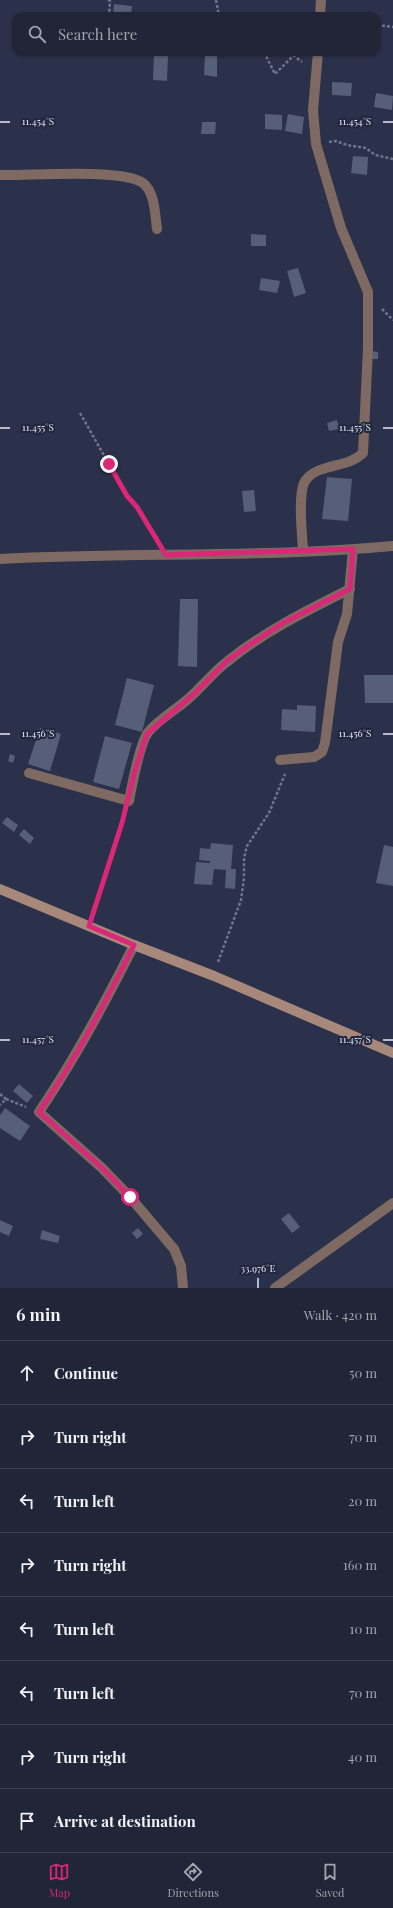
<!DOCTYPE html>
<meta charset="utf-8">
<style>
body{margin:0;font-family:"Playfair Display",serif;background:#282d40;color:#f1f3f6}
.stop{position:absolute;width:12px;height:12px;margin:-9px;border:3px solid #db2777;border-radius:50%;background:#fff}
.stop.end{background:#db2777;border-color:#fff;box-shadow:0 1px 4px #0008}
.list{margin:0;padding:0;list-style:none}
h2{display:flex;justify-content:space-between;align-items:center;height:52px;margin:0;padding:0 16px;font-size:17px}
h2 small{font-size:13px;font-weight:400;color:#a2a5ae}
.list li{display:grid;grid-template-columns:26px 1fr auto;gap:12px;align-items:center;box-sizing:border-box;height:64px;padding:0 16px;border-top:1px solid #3d4253}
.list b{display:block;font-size:15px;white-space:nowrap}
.list em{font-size:13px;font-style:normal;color:#a2a5ae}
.icon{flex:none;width:22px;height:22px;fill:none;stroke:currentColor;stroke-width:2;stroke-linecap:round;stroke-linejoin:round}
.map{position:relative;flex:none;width:393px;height:1288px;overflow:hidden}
.search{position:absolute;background:#202538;box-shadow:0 1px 3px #0004;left:12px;right:12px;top:12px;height:44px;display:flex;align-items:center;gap:10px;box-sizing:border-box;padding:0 14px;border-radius:12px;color:#a2a5ae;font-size:15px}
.sheet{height:564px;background:#202538}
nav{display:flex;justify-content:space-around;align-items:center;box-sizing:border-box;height:56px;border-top:1px solid #3d4253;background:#202538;font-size:11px;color:#a2a5ae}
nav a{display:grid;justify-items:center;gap:2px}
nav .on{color:#db2777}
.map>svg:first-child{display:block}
.building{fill:#565e78}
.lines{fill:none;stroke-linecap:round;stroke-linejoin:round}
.path{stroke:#6f758b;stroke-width:2.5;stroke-dasharray:3 2;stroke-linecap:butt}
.street{stroke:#7e6a62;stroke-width:10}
.secondary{stroke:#a8887b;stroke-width:10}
.route{stroke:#db2777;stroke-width:5}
.ticks{fill:none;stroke:#e4e9f9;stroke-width:1.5}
.ticks-label{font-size:10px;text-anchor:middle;fill:#e4e9f9;stroke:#21273f;stroke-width:4;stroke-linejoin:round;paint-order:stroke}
</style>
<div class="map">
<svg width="393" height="1288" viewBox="0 0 393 1288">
<rect width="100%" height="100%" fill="#2b314a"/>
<path class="building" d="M 114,4 L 132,6 L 131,16 L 113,16 Z
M 154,54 L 168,55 L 167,81 L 153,80 Z
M 205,54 L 217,56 L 217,77 L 204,75 Z
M 332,82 L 352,83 L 351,96 L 332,95 Z
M 376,93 L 393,96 L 392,110 L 374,107 Z
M 265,114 L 282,115 L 282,130 L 265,129 Z
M 288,114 L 304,117 L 302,134 L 285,131 Z
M 202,122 L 216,122 L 215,134 L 201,134 Z
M 353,156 L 368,157 L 367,175 L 351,173 Z
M 251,234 L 266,235 L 266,246 L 251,246 Z
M 298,268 L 306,293 L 294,297 L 287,271 Z
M 261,278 L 280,281 L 277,293 L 259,290 Z
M 372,351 L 378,352 L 378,359 L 372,359 Z
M 337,420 L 339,429 L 329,431 L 327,423 Z
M 327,477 L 352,479 L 348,521 L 322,519 Z
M 254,490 L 256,511 L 244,512 L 242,491 Z
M 180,599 L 198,599 L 197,667 L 178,666 Z
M 364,675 L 393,675 L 393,703 L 365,703 Z
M 127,678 L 154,685 L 142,732 L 115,725 Z
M 297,705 L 316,706 L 315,732 L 281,730 L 282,709 L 297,710 Z
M 40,728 L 61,734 L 50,771 L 28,764 Z
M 105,736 L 132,743 L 119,789 L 93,782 Z
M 10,754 L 15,756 L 13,763 L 8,761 Z
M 7,817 L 18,825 L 14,832 L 2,823 Z
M 24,829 L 34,838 L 30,844 L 19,835 Z
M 211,843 L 233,845 L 231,869 L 236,869 L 235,889 L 225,888 L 226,870 L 214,869 L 212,885 L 194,884 L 196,862 L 210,863 L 210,861 L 199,860 L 200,848 L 210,849 Z
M 384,845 L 393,847 L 393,886 L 376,883 Z
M 19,1084 L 33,1096 L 27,1103 L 13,1091 Z
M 5,1108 L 30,1126 L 20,1141 L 0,1128 L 0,1115 Z
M 289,1213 L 300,1227 L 292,1233 L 281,1219 Z
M 0,1220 L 13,1226 L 9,1236 L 0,1232 Z
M 138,1228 L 143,1234 L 137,1239 L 132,1233 Z
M 42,1230 L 60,1236 L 58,1243 L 40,1239 Z"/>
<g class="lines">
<path class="path" d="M 108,0 L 110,1 L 109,16
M 216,0 L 219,16
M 138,16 L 155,16
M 377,25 L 393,27
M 264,52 L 275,74 L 297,52
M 293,55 L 302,62
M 329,142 L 336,141 L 347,145 L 366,148 L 375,155 L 393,159
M 382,309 L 393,320
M 80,413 L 127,496 L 137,507 L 159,541
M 93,914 L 125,814
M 218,962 L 241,900 L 244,878 L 244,858 L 247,846 L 269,813 L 285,774
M 0,1094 L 6,1099 L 0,1105
M 6,1099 L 26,1107"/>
<path class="street" d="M 320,16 L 321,0
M 0,175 C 28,176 124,168 143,183 C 155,192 155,215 157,229
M 303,550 C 302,534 298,497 304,483 C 308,475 318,470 326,468 C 339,464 353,463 363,453 L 368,348 L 368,292 L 341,228 L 316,144 L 313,110 L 318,52
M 0,559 C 131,552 263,558 393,546
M 280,760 L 314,757 L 322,752 L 325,743 L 338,642 L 347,614 L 353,549
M 29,773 L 129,801 C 132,785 139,747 147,734 C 155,722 177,709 188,699 C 202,687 213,672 228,661 C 265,631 308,610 350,589
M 134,945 C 105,1003 75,1059 39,1112 L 102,1168 L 130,1197 L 174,1249 L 181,1266 L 183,1288
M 275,1288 L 393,1203"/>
<path class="secondary" d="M 0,889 L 134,945 L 214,976 L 393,1053"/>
</g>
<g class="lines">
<path class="route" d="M 109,464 L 127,496 L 137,507 L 166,555 L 353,549 L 350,589 L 283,623 L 248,646 L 227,661 L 194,694 L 147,734 L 134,774 L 122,823 L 89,926 L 134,945 C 105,1003 76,1059 39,1112 L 102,1168 L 130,1197"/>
</g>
<path class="ticks" d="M 0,122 L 10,122M 383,122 L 393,122M 0,428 L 10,428M 383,428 L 393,428M 0,734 L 10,734M 383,734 L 393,734M 0,1040 L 10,1040M 383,1040 L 393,1040M 258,1278 L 258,1288"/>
<g class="ticks-label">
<text x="38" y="125">11.454°S</text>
<text x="355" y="125">11.454°S</text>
<text x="38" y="431">11.455°S</text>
<text x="355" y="431">11.455°S</text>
<text x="38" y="737">11.456°S</text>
<text x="355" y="737">11.456°S</text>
<text x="38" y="1043">11.457°S</text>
<text x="355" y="1043">11.457°S</text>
<text x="258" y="1272">33.976°E</text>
</g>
</svg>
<div class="stop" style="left:130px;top:1197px"></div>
<div class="stop end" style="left:109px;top:464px"></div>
<div class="search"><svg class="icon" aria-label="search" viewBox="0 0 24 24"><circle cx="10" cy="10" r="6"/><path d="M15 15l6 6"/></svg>Search here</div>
</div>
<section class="sheet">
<h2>6 min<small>Walk · 420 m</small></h2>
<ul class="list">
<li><svg class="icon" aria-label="ahead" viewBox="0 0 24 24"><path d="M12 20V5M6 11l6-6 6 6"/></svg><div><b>Continue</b></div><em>50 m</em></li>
<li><svg class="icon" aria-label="right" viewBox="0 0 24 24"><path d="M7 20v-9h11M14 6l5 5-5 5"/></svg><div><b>Turn right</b></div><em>70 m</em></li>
<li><svg class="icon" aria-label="left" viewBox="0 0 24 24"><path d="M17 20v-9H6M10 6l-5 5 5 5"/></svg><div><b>Turn left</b></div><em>20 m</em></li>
<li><svg class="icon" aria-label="right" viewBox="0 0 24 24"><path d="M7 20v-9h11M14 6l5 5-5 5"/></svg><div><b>Turn right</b></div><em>160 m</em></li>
<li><svg class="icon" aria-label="left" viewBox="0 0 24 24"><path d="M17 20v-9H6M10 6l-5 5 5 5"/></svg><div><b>Turn left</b></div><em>10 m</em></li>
<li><svg class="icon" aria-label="left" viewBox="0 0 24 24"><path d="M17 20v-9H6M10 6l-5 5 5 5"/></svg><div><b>Turn left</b></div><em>70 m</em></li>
<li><svg class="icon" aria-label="right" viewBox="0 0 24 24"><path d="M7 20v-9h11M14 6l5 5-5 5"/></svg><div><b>Turn right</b></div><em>40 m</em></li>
<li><svg class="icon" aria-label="arrive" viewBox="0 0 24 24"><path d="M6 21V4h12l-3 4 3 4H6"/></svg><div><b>Arrive at destination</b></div></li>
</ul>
</section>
<nav>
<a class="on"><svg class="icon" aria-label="map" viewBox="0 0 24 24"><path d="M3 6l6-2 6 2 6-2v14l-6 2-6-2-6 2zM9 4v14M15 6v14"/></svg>Map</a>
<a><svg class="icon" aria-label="directions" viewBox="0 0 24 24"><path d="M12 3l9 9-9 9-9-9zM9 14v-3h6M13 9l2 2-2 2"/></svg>Directions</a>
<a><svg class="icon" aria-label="saved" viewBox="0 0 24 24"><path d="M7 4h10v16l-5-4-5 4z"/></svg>Saved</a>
</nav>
